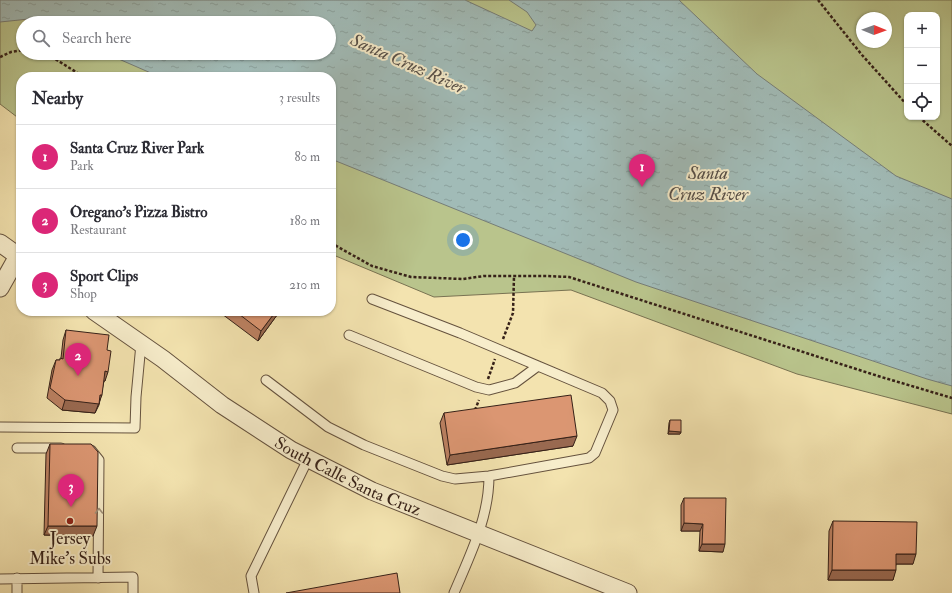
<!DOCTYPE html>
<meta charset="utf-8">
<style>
body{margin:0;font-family:"IM FELL Double Pica",serif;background:#f7f7f7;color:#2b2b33}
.controls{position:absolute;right:12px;top:12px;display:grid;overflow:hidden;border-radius:8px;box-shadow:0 1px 3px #0004}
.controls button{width:36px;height:36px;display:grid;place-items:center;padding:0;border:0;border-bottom:1px solid #e1e1e2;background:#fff;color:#2b2b33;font:20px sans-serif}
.compass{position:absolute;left:856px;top:12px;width:36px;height:36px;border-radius:50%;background:#fff;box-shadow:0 1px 3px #0004;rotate:91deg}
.you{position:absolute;left:463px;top:240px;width:14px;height:14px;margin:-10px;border:3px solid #fff;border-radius:50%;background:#1a73e8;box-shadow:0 0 0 6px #1a73e833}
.badge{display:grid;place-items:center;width:26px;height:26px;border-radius:50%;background:#db2777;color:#fff;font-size:13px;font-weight:700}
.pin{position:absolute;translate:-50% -33px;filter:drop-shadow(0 1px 2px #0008)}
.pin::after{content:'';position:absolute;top:21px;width:14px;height:12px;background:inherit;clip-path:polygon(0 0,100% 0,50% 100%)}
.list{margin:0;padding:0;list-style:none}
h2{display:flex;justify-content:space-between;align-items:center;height:52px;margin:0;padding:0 16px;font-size:17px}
h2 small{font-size:13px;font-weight:400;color:#7c7c81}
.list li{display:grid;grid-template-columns:26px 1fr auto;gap:12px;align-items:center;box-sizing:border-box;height:64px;padding:0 16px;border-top:1px solid #e1e1e2}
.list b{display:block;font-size:15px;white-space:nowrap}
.list p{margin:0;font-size:13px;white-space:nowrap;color:#7c7c81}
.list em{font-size:13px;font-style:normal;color:#7c7c81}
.icon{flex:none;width:22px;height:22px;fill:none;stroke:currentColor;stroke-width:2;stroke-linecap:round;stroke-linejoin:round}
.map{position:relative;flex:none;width:952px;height:593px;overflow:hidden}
.search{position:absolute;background:#fff;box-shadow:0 1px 3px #0004;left:16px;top:16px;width:320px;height:44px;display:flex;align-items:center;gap:10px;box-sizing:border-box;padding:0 14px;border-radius:22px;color:#7c7c81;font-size:15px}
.panel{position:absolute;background:#fff;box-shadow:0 1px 3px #0004;left:16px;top:72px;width:320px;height:244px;border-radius:16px}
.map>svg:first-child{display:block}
.park{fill:#b9c48c;stroke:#787252;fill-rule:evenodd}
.water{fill:url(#water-ripples);stroke:#767d77}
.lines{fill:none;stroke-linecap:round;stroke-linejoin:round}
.service-casing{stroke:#65523e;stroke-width:11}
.minor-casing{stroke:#65523e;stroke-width:19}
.path{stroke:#362118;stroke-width:2.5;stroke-dasharray:3 2;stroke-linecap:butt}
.service{stroke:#f7edcb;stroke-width:9}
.minor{stroke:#f7edcb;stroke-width:17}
.wall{fill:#bc8162;stroke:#362118}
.shaded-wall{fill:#996950;stroke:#362118}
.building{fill:#db9672;stroke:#362118}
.oneway{stroke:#a0917a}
.poi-dot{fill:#8f2418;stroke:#f7edcb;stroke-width:1.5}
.labels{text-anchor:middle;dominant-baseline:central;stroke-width:4;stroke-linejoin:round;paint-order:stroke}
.street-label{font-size:17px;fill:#362118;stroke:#f7edcb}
.poi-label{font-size:17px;fill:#362118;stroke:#f7edcb}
.water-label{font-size:18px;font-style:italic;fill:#564f48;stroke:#f7edcb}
</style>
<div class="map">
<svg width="952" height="593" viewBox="0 0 952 593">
<defs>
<pattern id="water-ripples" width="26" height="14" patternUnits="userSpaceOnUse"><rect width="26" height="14" fill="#a1bbb7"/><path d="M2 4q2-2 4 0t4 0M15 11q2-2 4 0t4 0" fill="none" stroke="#8ba09d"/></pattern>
</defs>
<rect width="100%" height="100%" fill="#f3e3af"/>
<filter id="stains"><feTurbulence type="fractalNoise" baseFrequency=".005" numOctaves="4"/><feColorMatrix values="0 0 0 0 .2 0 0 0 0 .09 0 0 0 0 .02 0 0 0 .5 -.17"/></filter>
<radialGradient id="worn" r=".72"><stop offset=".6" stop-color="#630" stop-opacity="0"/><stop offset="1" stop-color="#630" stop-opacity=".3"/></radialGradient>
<path class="park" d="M 0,0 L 952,0 L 952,414 L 797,374 L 571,290 L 434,297 L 331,254 L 331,77 L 21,77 L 21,120 L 0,104 ZM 907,15 L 937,15 L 937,117 L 907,117 ZM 862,18 L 886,18 L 886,42 L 862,42 ZM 23,23 L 329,23 L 329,53 L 23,53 Z"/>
<path class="water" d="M 0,0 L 465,0 L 532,31 L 536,25 L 527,12 L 509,0 L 679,0 L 757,74 L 896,176 L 952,199 L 952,386 L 927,379 L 636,282 L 331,159 L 331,77 L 160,77 L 105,53 L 329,53 L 329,23 L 38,23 L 29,19 L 0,22 Z"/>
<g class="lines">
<defs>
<path id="service" d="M 349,335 L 476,387 L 489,390 L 515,383 L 538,366
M 266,380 L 328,427 L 364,445 L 442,476 L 455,479 L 489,476 L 589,458 L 595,453 L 613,410 L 610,401 L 602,393 L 460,333 L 372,299
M 0,427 L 135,428 L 136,397 L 141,344
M 17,448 L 61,448
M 91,450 L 99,460 L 98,578
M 0,579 L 133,577 L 133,593
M 17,593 L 17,578
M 254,593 L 251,576 L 308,459
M 454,593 C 470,555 489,518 489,476"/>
<g id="minor">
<path d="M 0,243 L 21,258"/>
<path d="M 0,288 L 18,256"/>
<path id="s1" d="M 94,311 L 163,359 L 222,405 L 291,450 L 372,491 L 628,593"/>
</g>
</defs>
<use href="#service" class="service-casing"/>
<use href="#minor" class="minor-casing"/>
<path class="path" d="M 818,0 L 862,55 L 907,105
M 42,53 L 52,57 L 84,77
M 0,57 L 11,52 L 23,50
M 919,117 L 952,146
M 331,243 L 372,266 L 411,277 L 463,279 L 484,276 L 547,276 L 569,277 L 878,376 L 952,398
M 503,339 L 513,313 L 514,276
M 488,379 L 495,359
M 475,410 L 479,400"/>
<use href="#service" class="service"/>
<use href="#minor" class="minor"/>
</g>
<path class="wall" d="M 218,311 L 280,311 L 258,341 Z
M 66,330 L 107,350 L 105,381 L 104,381 L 99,405 L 95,413 L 62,410 L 47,398 L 52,370 L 56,360 L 60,360 L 61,358 L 63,340 Z
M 444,413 L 573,446 L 447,465 L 440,423 Z
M 670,420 L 681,432 L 680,434 L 668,434 L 669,423 Z
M 50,444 L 93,536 L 44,535 L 46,454 Z
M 684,498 L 723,552 L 699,551 L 700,531 L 681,531 L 681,505 Z
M 833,521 L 913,564 L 896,564 L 893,580 L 828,580 L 829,531 Z"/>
<path class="shaded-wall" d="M 276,311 L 280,311 L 258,341 L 261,331 Z
M 105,371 L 108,372 L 105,381 L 101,381 Z
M 100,395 L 102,395 L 95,413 L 62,410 L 65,400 Z
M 669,431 L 681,432 L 680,434 L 668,434 Z
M 577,436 L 573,446 L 447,465 L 450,455 Z
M 684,523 L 703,524 L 700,531 L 681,531 Z
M 48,526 L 97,526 L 93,536 L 44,535 Z
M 702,544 L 725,544 L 723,552 L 699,551 Z
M 896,554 L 916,554 L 913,564 L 893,564 Z
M 832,570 L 896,570 L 893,580 L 828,580 Z"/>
<path class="building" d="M 235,311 L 276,311 L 261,331 Z
M 66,330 L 109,335 L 107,350 L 111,351 L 108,372 L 105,371 L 102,395 L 100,395 L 99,404 L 65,400 L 50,388 L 56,360 L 60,360 L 60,358 L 63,359 Z
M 571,395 L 577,436 L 450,455 L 444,413 Z
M 670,420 L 681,420 L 681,432 L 669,431 Z
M 50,444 L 91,444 L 98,452 L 97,526 L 48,526 Z
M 684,498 L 726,498 L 725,544 L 702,544 L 703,524 L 684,523 Z
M 833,521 L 917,522 L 916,554 L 896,554 L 896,570 L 832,570 Z
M 397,573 L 400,593 L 286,593 Z"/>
<defs><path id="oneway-chevron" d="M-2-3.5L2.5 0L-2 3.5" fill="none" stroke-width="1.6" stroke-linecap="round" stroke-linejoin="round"/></defs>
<use class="oneway" href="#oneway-chevron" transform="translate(99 511) rotate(-90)"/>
<circle class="poi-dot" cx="70" cy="521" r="4"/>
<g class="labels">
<g class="street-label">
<text stroke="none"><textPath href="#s1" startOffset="304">South Calle Santa Cruz</textPath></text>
</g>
<g class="poi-label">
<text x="70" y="538">Jersey<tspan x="70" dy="20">Mike's Subs</tspan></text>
</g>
<g class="water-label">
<text transform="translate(408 64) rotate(24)">Santa Cruz River</text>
<text x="708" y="173">Santa<tspan x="708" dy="21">Cruz River</tspan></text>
</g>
</g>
<rect width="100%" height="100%" filter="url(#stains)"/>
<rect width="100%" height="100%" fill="url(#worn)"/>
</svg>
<div class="controls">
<button>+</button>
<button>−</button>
<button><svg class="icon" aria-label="locate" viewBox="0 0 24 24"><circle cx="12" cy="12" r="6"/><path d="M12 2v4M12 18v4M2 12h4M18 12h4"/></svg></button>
</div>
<svg class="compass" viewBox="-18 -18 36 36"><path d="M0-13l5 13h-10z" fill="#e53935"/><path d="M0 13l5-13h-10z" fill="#7c7c81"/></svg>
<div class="you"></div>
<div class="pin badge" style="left:642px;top:187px">1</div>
<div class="pin badge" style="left:78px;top:376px">2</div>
<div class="pin badge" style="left:71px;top:507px">3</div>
<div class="search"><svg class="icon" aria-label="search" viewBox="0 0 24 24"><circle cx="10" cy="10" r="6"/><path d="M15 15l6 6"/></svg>Search here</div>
<section class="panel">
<h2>Nearby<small>3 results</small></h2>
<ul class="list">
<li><span class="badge">1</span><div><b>Santa Cruz River Park</b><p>Park</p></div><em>80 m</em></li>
<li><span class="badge">2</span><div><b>Oregano's Pizza Bistro</b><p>Restaurant</p></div><em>180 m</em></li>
<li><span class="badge">3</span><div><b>Sport Clips</b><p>Shop</p></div><em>210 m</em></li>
</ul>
</section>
</div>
